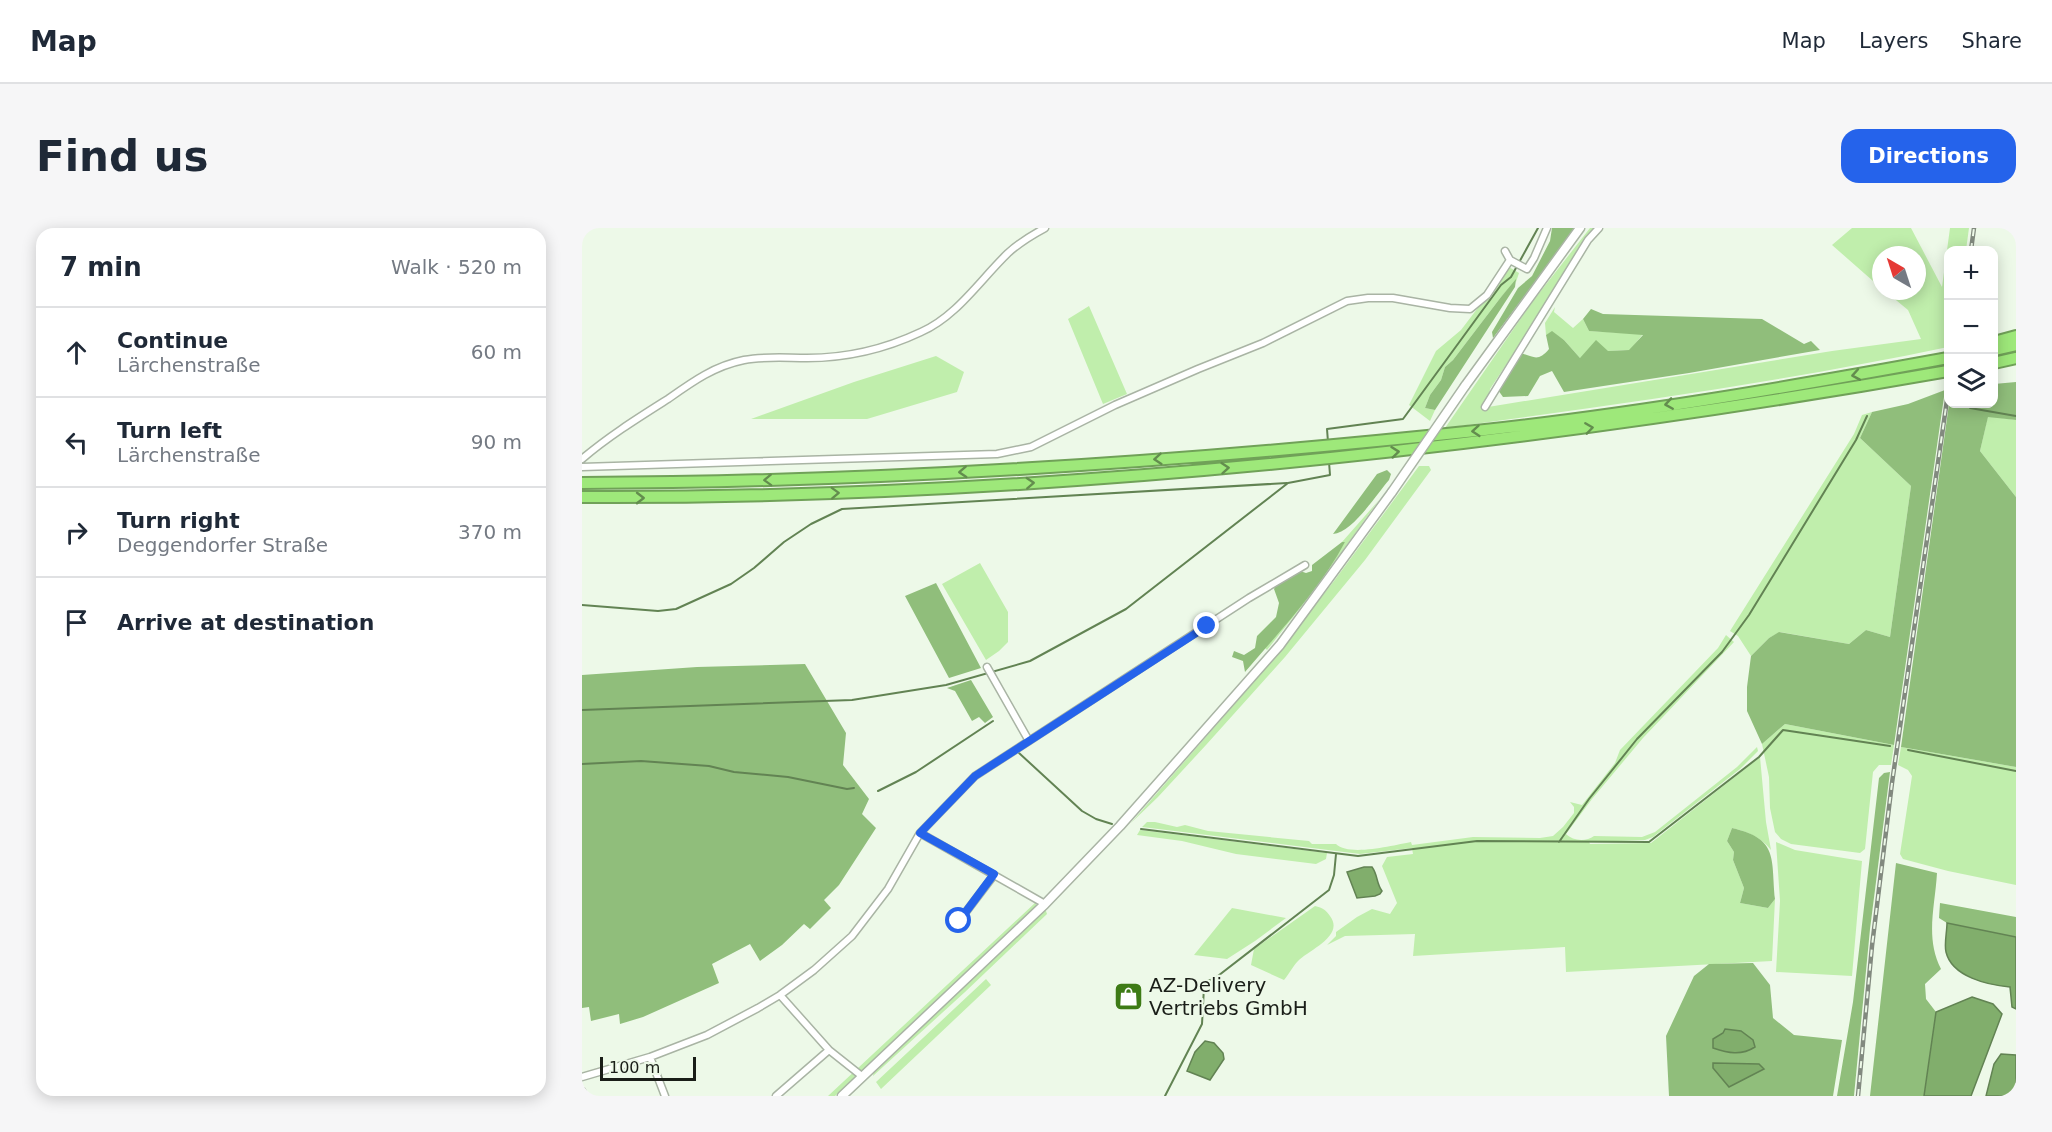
<!DOCTYPE html>
<meta charset="utf-8">
<style>
body{margin:0;font-family:"DejaVu Sans",sans-serif;background:#f6f6f7;color:#1f2937}
.controls{position:absolute;right:18px;top:18px;display:grid;overflow:hidden;border-radius:12px;box-shadow:0 3px 15px #0003}
.controls button{width:54px;height:54px;display:grid;place-items:center;padding:0;border:0;border-bottom:2px solid #e0e1e3;background:#fff;color:#1f2937;font:30px sans-serif}
.compass{position:absolute;left:1290px;top:18px;width:54px;height:54px;border-radius:50%;background:#fff;box-shadow:0 3px 15px #0003;rotate:321deg}
.scale{position:absolute;left:18px;bottom:15px;width:96px;box-sizing:border-box;padding-left:6px;border:3px solid #1a1e18;border-top:0;font-size:16px;line-height:21px;white-space:nowrap;color:#1a1e18;-webkit-text-stroke:4px #edf9e8;paint-order:stroke}
.stop{position:absolute;width:18px;height:18px;margin:-14px;border:4px solid #2563eb;border-radius:50%;background:#fff}
.stop.end{background:#2563eb;border-color:#fff;box-shadow:0 2px 6px #0008}
.list{margin:0;padding:0;list-style:none}
h2{display:flex;justify-content:space-between;align-items:center;height:78px;margin:0;padding:0 24px;font-size:26px}
h2 small{font-size:20px;font-weight:400;color:#747a83}
.list li{display:grid;grid-template-columns:39px 1fr auto;gap:18px;align-items:center;box-sizing:border-box;height:90px;padding:0 24px;border-top:2px solid #e0e1e3}
.list b{display:block;font-size:22px;white-space:nowrap}
.list p{margin:0;font-size:20px;white-space:nowrap;color:#747a83}
.list em{font-size:20px;font-style:normal;color:#747a83}
.icon{flex:none;width:33px;height:33px;fill:none;stroke:currentColor;stroke-width:2;stroke-linecap:round;stroke-linejoin:round}
.map{position:relative;flex:none;width:1434px;height:868px;overflow:hidden;border-radius:18px}
header{display:flex;align-items:center;gap:36px;box-sizing:border-box;height:84px;padding:0 30px;background:#fff;border-bottom:2px solid #e0e1e3}
header strong{font-size:28px}
nav{display:flex;gap:33px;margin-inline-start:auto;font-size:21px}
.intro{display:flex;align-items:center;justify-content:space-between;box-sizing:border-box;height:144px;padding:0 36px}
h1{margin:0;font-size:42px}
.button{padding:15px 27px;border-radius:18px;background:#2563eb;color:#fff;font-size:21px;font-weight:700}
main{display:flex;gap:36px;padding:0 36px}
aside{flex:1;background:#fff;border-radius:18px;box-shadow:0 3px 15px #0003}
.map>svg:first-child{display:block}
.green{fill:#c0eeac}
.forest{fill:#90be7b}
.water{fill:#81ae6c;stroke:#628353;stroke-width:1.5}
.lines{fill:none;stroke-linecap:round;stroke-linejoin:round}
.stream{stroke:#628353;stroke-width:2}
.street-casing{stroke:#a9b4a4;stroke-width:9}
.secondary-casing{stroke:#a9b4a4;stroke-width:11}
.highway-casing{stroke:#70a158;stroke-width:14}
.street{stroke:#fff;stroke-width:6}
.secondary{stroke:#fff;stroke-width:8}
.highway{stroke:#9ee87a;stroke-width:10}
.rail-casing{stroke:#828a7f;stroke-width:4.5}
.rail{stroke:#edf9e8;stroke-width:2;stroke-dasharray:7;stroke-linecap:butt}
.secondary-bridge-casing{stroke:#a9b4a4;stroke-width:11;stroke-linecap:butt}
.secondary-bridge{stroke:#fff;stroke-width:8}
.oneway{stroke:#638d4e}
.route{stroke:#2563eb;stroke-width:8}
.labels{text-anchor:middle;dominant-baseline:central;stroke-width:4.5;stroke-linejoin:round;paint-order:stroke}
.poi-label{font-size:20px;fill:#1a1e18;stroke:#edf9e8;text-anchor:start}
</style>
<header>
<strong>Map</strong>
<nav><a>Map</a><a>Layers</a><a>Share</a></nav>
</header>
<div class="intro"><h1>Find us</h1><a class="button">Directions</a></div>
<main>
<aside>
<h2>7 min<small>Walk · 520 m</small></h2>
<ul class="list">
<li><svg class="icon" aria-label="ahead" viewBox="0 0 24 24"><path d="M12 20V5M6 11l6-6 6 6"/></svg><div><b>Continue</b><p>Lärchenstraße</p></div><em>60 m</em></li>
<li><svg class="icon" aria-label="left" viewBox="0 0 24 24"><path d="M17 20v-9H6M10 6l-5 5 5 5"/></svg><div><b>Turn left</b><p>Lärchenstraße</p></div><em>90 m</em></li>
<li><svg class="icon" aria-label="right" viewBox="0 0 24 24"><path d="M7 20v-9h11M14 6l5 5-5 5"/></svg><div><b>Turn right</b><p>Deggendorfer Straße</p></div><em>370 m</em></li>
<li><svg class="icon" aria-label="arrive" viewBox="0 0 24 24"><path d="M6 21V4h12l-3 4 3 4H6"/></svg><div><b>Arrive at destination</b></div></li>
</ul>
</aside>
<div class="map">
<svg width="1434" height="868" viewBox="0 0 1434 868">
<rect width="100%" height="100%" fill="#edf9e8"/>
<path class="green" d="M 1008,0 L 1015,0 L 908,161 L 906,179 L 1250,123 L 1339,111 L 1326,82 L 1303,63 L 1335,63 L 1335,27 L 1299,27 L 1299,60 L 1250,17 L 1270,0 L 1329,0 L 1360,59 L 1368,0 L 1387,0 L 1384,22 L 1366,22 L 1366,119 C 1200,154 1032,177 863,200 L 951,73 Z
M 927,39 L 937,45 L 933,57 L 934,53 L 919,69 L 871,132 L 863,139 L 859,152 L 848,167 L 843,180 L 853,182 L 848,193 L 827,177 L 854,123 L 879,102 Z
M 507,78 L 545,166 L 521,176 L 486,91 Z
M 973,79 L 972,84 L 991,100 L 1001,91 L 1007,103 L 1061,106 L 1048,122 L 1026,123 L 998,130 L 982,112 L 970,104 L 964,107 L 963,95 Z
M 354,128 L 382,144 L 375,164 L 285,191 L 169,191 L 272,154 Z
M 1290,184 L 1278,210 L 1329,258 L 1308,409 L 1284,402 L 1267,416 L 1198,404 L 1187,410 L 1169,428 L 1156,408 L 1148,403 L 1272,206 L 1280,187 Z
M 1406,188 L 1434,192 L 1434,269 L 1398,223 Z
M 837,238 L 847,238 L 849,242 L 783,332 L 703,429 L 624,517 L 576,569 L 549,595 L 683,441 L 752,353 Z
M 797,272 L 731,364 L 685,422 L 683,420 L 763,314 L 760,314 Z
M 398,335 L 426,384 L 426,414 L 417,423 L 404,432 L 360,356 Z
M 1144,407 L 1152,414 L 1061,510 L 1010,571 L 984,606 C 991,613 1004,614 1012,608 L 1060,609 L 1073,604 L 1155,539 L 1175,519 L 1176,523 L 1158,541 L 1071,609 L 1063,612 L 1007,614 L 1008,616 L 1069,615 L 1178,529 L 1184,594 L 1189,622 C 1179,609 1166,604 1150,600 L 1145,613 L 1152,624 L 1151,632 L 1162,660 L 1158,675 L 1186,680 L 1193,671 L 1190,733 L 984,744 L 983,719 L 831,728 L 833,706 L 763,708 L 745,717 L 754,708 L 754,704 L 775,689 L 790,681 L 808,686 L 815,675 L 800,638 L 805,629 L 831,626 L 830,620 L 778,626 L 560,599 L 565,594 L 573,594 L 595,599 L 603,597 L 626,603 L 727,613 L 730,616 L 754,616 C 767,629 812,617 829,614 L 830,617 L 891,609 L 958,610 L 971,608 L 981,599 L 992,585 L 992,579 L 988,574 L 1000,577 L 1033,535 L 1038,522 L 1136,420 Z
M 1203,496 L 1312,517 L 1309,537 L 1297,537 L 1291,544 L 1283,621 L 1278,625 L 1209,616 L 1199,611 L 1193,604 L 1188,580 L 1187,549 L 1180,516 Z
M 1319,519 L 1434,539 L 1434,657 L 1366,643 L 1321,631 L 1318,626 L 1330,548 L 1326,542 L 1316,537 Z
M 558,602 L 745,625 L 744,631 L 734,636 L 654,626 L 600,613 L 555,607 Z
M 1194,614 L 1213,622 L 1280,633 L 1270,748 L 1194,744 L 1198,673 Z
M 454,674 L 454,679 L 253,868 L 246,868 Z
M 733,678 C 741,680 744,682 748,688 C 763,708 727,722 716,733 C 711,738 707,746 702,752 L 669,737 L 672,721 Z
M 650,680 L 704,690 L 673,713 L 645,731 L 612,727 Z
M 462,682 L 464,683 L 465,686 L 383,764 L 291,848 L 292,842 Z
M 404,751 L 409,757 L 299,861 L 294,854 Z"/>
<path class="forest" d="M 970,0 L 993,0 L 911,110 L 910,104 L 936,60 L 950,48 L 968,13 Z
M 934,51 L 933,59 L 853,182 L 843,180 L 848,167 L 859,152 L 863,139 L 871,132 L 919,69 Z
M 1009,81 L 1021,86 L 1180,91 L 1222,116 L 1229,113 L 1238,122 L 1107,145 L 982,164 L 970,143 L 958,148 L 946,168 L 921,169 L 916,162 L 939,125 C 953,130 957,133 967,121 L 964,107 L 970,103 L 982,112 L 998,130 L 1014,112 L 1026,123 L 1047,122 L 1061,107 L 1007,103 L 1001,91 Z
M 1434,154 L 1434,192 L 1406,189 L 1398,223 L 1434,269 L 1434,539 L 1319,519 L 1367,176 L 1412,176 L 1412,156 Z
M 1363,162 L 1312,517 L 1203,496 L 1180,516 L 1165,483 L 1165,459 L 1169,428 L 1187,410 L 1197,404 L 1267,416 L 1284,402 L 1308,409 L 1329,258 L 1278,210 L 1290,184 L 1326,176 Z
M 805,242 L 809,246 L 807,252 C 794,267 770,305 751,306 L 795,246 Z
M 760,314 L 763,314 C 738,361 698,403 663,444 L 661,433 L 650,429 L 652,423 L 662,427 L 673,420 L 675,408 L 694,389 L 697,375 L 692,361 L 693,359 L 718,343 L 724,345 L 730,343 L 730,337 Z
M 354,355 L 399,440 L 367,450 L 323,368 Z
M 223,436 L 264,505 L 261,537 L 287,571 L 280,586 L 294,600 L 257,657 L 242,672 L 249,680 L 228,701 L 222,696 L 200,717 L 178,733 L 168,716 L 130,736 L 137,755 L 61,789 L 38,796 L 37,786 L 9,793 L 7,779 L 0,780 L 0,447 L 115,439 Z
M 389,452 L 411,489 L 403,495 L 397,489 L 390,493 L 373,463 L 365,460 Z
M 1308,544 L 1288,701 L 1272,868 L 1255,868 L 1271,774 L 1297,550 L 1302,545 Z
M 1150,600 C 1197,611 1189,630 1193,671 L 1186,680 L 1158,675 L 1162,660 L 1151,632 L 1152,624 L 1145,613 Z
M 1314,635 L 1355,645 C 1353,679 1343,710 1359,741 L 1343,756 L 1344,771 L 1354,784 L 1342,868 L 1288,868 Z
M 1358,675 L 1434,689 L 1434,709 L 1365,695 L 1357,690 Z
M 1171,735 L 1188,757 L 1191,790 L 1212,807 L 1260,812 L 1251,868 L 1087,868 L 1084,808 L 1112,748 L 1127,736 Z"/>
<path class="water" d="M 782,639 L 790,639 C 796,647 794,655 800,663 L 798,666 L 793,668 L 775,670 L 765,644 Z
M 1365,695 L 1434,709 L 1434,781 L 1430,779 L 1428,759 C 1406,757 1370,749 1364,724 C 1362,716 1365,704 1365,695 Z
M 1390,769 L 1411,776 L 1420,786 L 1389,868 L 1342,868 L 1354,784 Z
M 1143,801 L 1159,803 L 1171,812 L 1173,819 C 1159,828 1146,825 1131,820 L 1131,811 L 1141,805 Z
M 623,813 L 632,815 L 641,825 L 642,831 L 628,852 L 605,843 L 613,824 Z
M 1419,826 L 1434,827 L 1434,868 L 1404,868 L 1412,836 Z
M 1131,835 L 1177,836 L 1182,841 L 1147,859 L 1131,840 Z"/>
<g class="lines">
<path class="stream" d="M 1388,180 L 1434,188
M 746,214 L 745,201 L 821,191 L 919,57 L 929,49 L 956,0
M 0,377 L 76,383 L 94,381 L 149,356 L 172,340 L 202,314 L 229,296 L 260,281 L 705,255
M 0,482 L 270,472 L 364,457 L 448,433 L 544,381 L 706,255 L 748,247 L 747,234
M 1326,522 L 1434,543
M 437,525 L 500,583 L 514,591 L 530,596
M 0,536 L 59,533 L 127,538 L 152,544 L 206,549 L 265,561 L 272,560
M 296,563 L 334,544 L 411,493
M 559,601 L 776,628 L 895,613 L 1067,614 L 1177,529 L 1201,502 L 1308,518
M 977,614 L 1007,571 L 1055,511 L 1140,424 L 1167,387 L 1274,212 L 1285,188
M 583,868 L 620,796 L 622,759 L 625,753 L 632,751 L 747,662 L 752,647 L 754,626"/>
<defs>
<path id="street" d="M 923,23 L 928,32 L 945,41 L 952,30 L 965,0
M 903,179 L 1006,12 L 1017,0
M 0,231 C 27,208 56,190 86,171 C 110,154 132,138 162,132 C 183,128 204,130 225,130 C 265,130 303,121 339,104 C 375,88 398,52 426,25 C 437,15 450,7 463,0
M 0,239 L 415,226 L 449,219 L 533,177 L 616,141 L 681,115 L 765,73 L 786,70 L 811,70 L 868,80 L 888,81 L 905,67 L 928,32
M 405,439 L 447,513
M 338,605 L 463,676
M 377,693 L 412,647
M 198,767 L 247,822 L 281,849
M 68,829 L 83,868
M 0,849 L 68,829 L 125,807 L 176,780 L 198,767 L 232,742 L 270,708 L 306,661 L 338,605 L 393,548 L 667,370 L 723,337
M 0,863 L 2,868
M 194,868 L 247,822"/>
<path id="secondary" d="M 883,158 L 998,0
M 260,868 L 463,676 L 538,598 L 698,417 L 810,264"/>
<path id="highway" d="M 1412,114 L 1434,108
M 1412,122 L 1434,117
M 1412,135 L 1434,130
M 0,255 C 301,254 603,234 903,202 C 1058,185 1213,158 1366,130
M 0,269 C 458,271 916,222 1366,143"/>
</defs>
<use href="#street" class="street-casing"/>
<use href="#secondary" class="secondary-casing"/>
<use href="#highway" class="highway-casing"/>
<use href="#street" class="street"/>
<use href="#secondary" class="secondary"/>
<use href="#highway" class="highway"/>
<defs>
<path id="rail" d="M 1389,22 L 1392,0
M 1276,868 L 1290,718 L 1310,555 L 1366,165"/>
</defs>
<use href="#rail" class="rail-casing"/>
<use href="#rail" class="rail"/>
<defs>
<path id="secondary-bridge" d="M 810,264 L 883,158"/>
</defs>
<use href="#secondary-bridge" class="secondary-bridge-casing"/>
<use href="#secondary-bridge" class="secondary-bridge"/>
</g>
<defs><path id="oneway-chevron" d="M-2-3.5L2.5 0L-2 3.5" fill="none" stroke-width="1.6" stroke-linecap="round" stroke-linejoin="round" transform="scale(1.5)"/></defs>
<g class="oneway">
<use href="#oneway-chevron" transform="translate(1274 147) rotate(170)"/>
<use href="#oneway-chevron" transform="translate(1087 176) rotate(171)"/>
<use href="#oneway-chevron" transform="translate(1007 200) rotate(-8)"/>
<use href="#oneway-chevron" transform="translate(894 203) rotate(175)"/>
<use href="#oneway-chevron" transform="translate(813 224) rotate(-6)"/>
<use href="#oneway-chevron" transform="translate(576 231) rotate(175)"/>
<use href="#oneway-chevron" transform="translate(643 240) rotate(-5)"/>
<use href="#oneway-chevron" transform="translate(381 244) rotate(177)"/>
<use href="#oneway-chevron" transform="translate(186 252) rotate(178)"/>
<use href="#oneway-chevron" transform="translate(448 255) rotate(-3)"/>
<use href="#oneway-chevron" transform="translate(253 265) rotate(-2)"/>
<use href="#oneway-chevron" transform="translate(58 270)"/>
</g>
<g class="lines">
<path class="route" d="M 377,693 L 412,646 L 338,605 L 393,548 L 625,398"/>
</g>
<defs>
<symbol id="shop-square" viewBox="-11 -11 22 22"><rect x="-9" y="-9" width="18" height="18" rx="4" fill="#3e7b16" stroke="#edf9e8"/><path d="M-5-2.5h2.3a2.7 3.5 0 0 1 5.4 0H5L5.5 6h-11ZM-1.5-2.5h3a1.5 2.3 0 0 0-3 0Z" fill="#fff"/></symbol>
</defs>
<g fill-rule="evenodd">
<use href="#shop-square" x="530" y="752" width="33" height="33"/>
</g>
<g class="labels">
<g class="poi-label">
<text x="567" y="757">AZ-Delivery<tspan x="567" dy="23">Vertriebs GmbH</tspan></text>
</g>
</g>
</svg>
<div class="controls">
<button>+</button>
<button>−</button>
<button><svg class="icon" aria-label="layers" viewBox="0 0 24 24"><path d="M12 4l9 5-9 5-9-5zM3 14l9 5 9-5"/></svg></button>
</div>
<svg class="compass" viewBox="-18 -18 36 36"><path d="M0-13l5 13h-10z" fill="#e53935"/><path d="M0 13l5-13h-10z" fill="#747a83"/></svg>
<div class="scale">100 m</div>
<div class="stop" style="left:377px;top:693px"></div>
<div class="stop end" style="left:625px;top:398px"></div>
</div>
</main>
